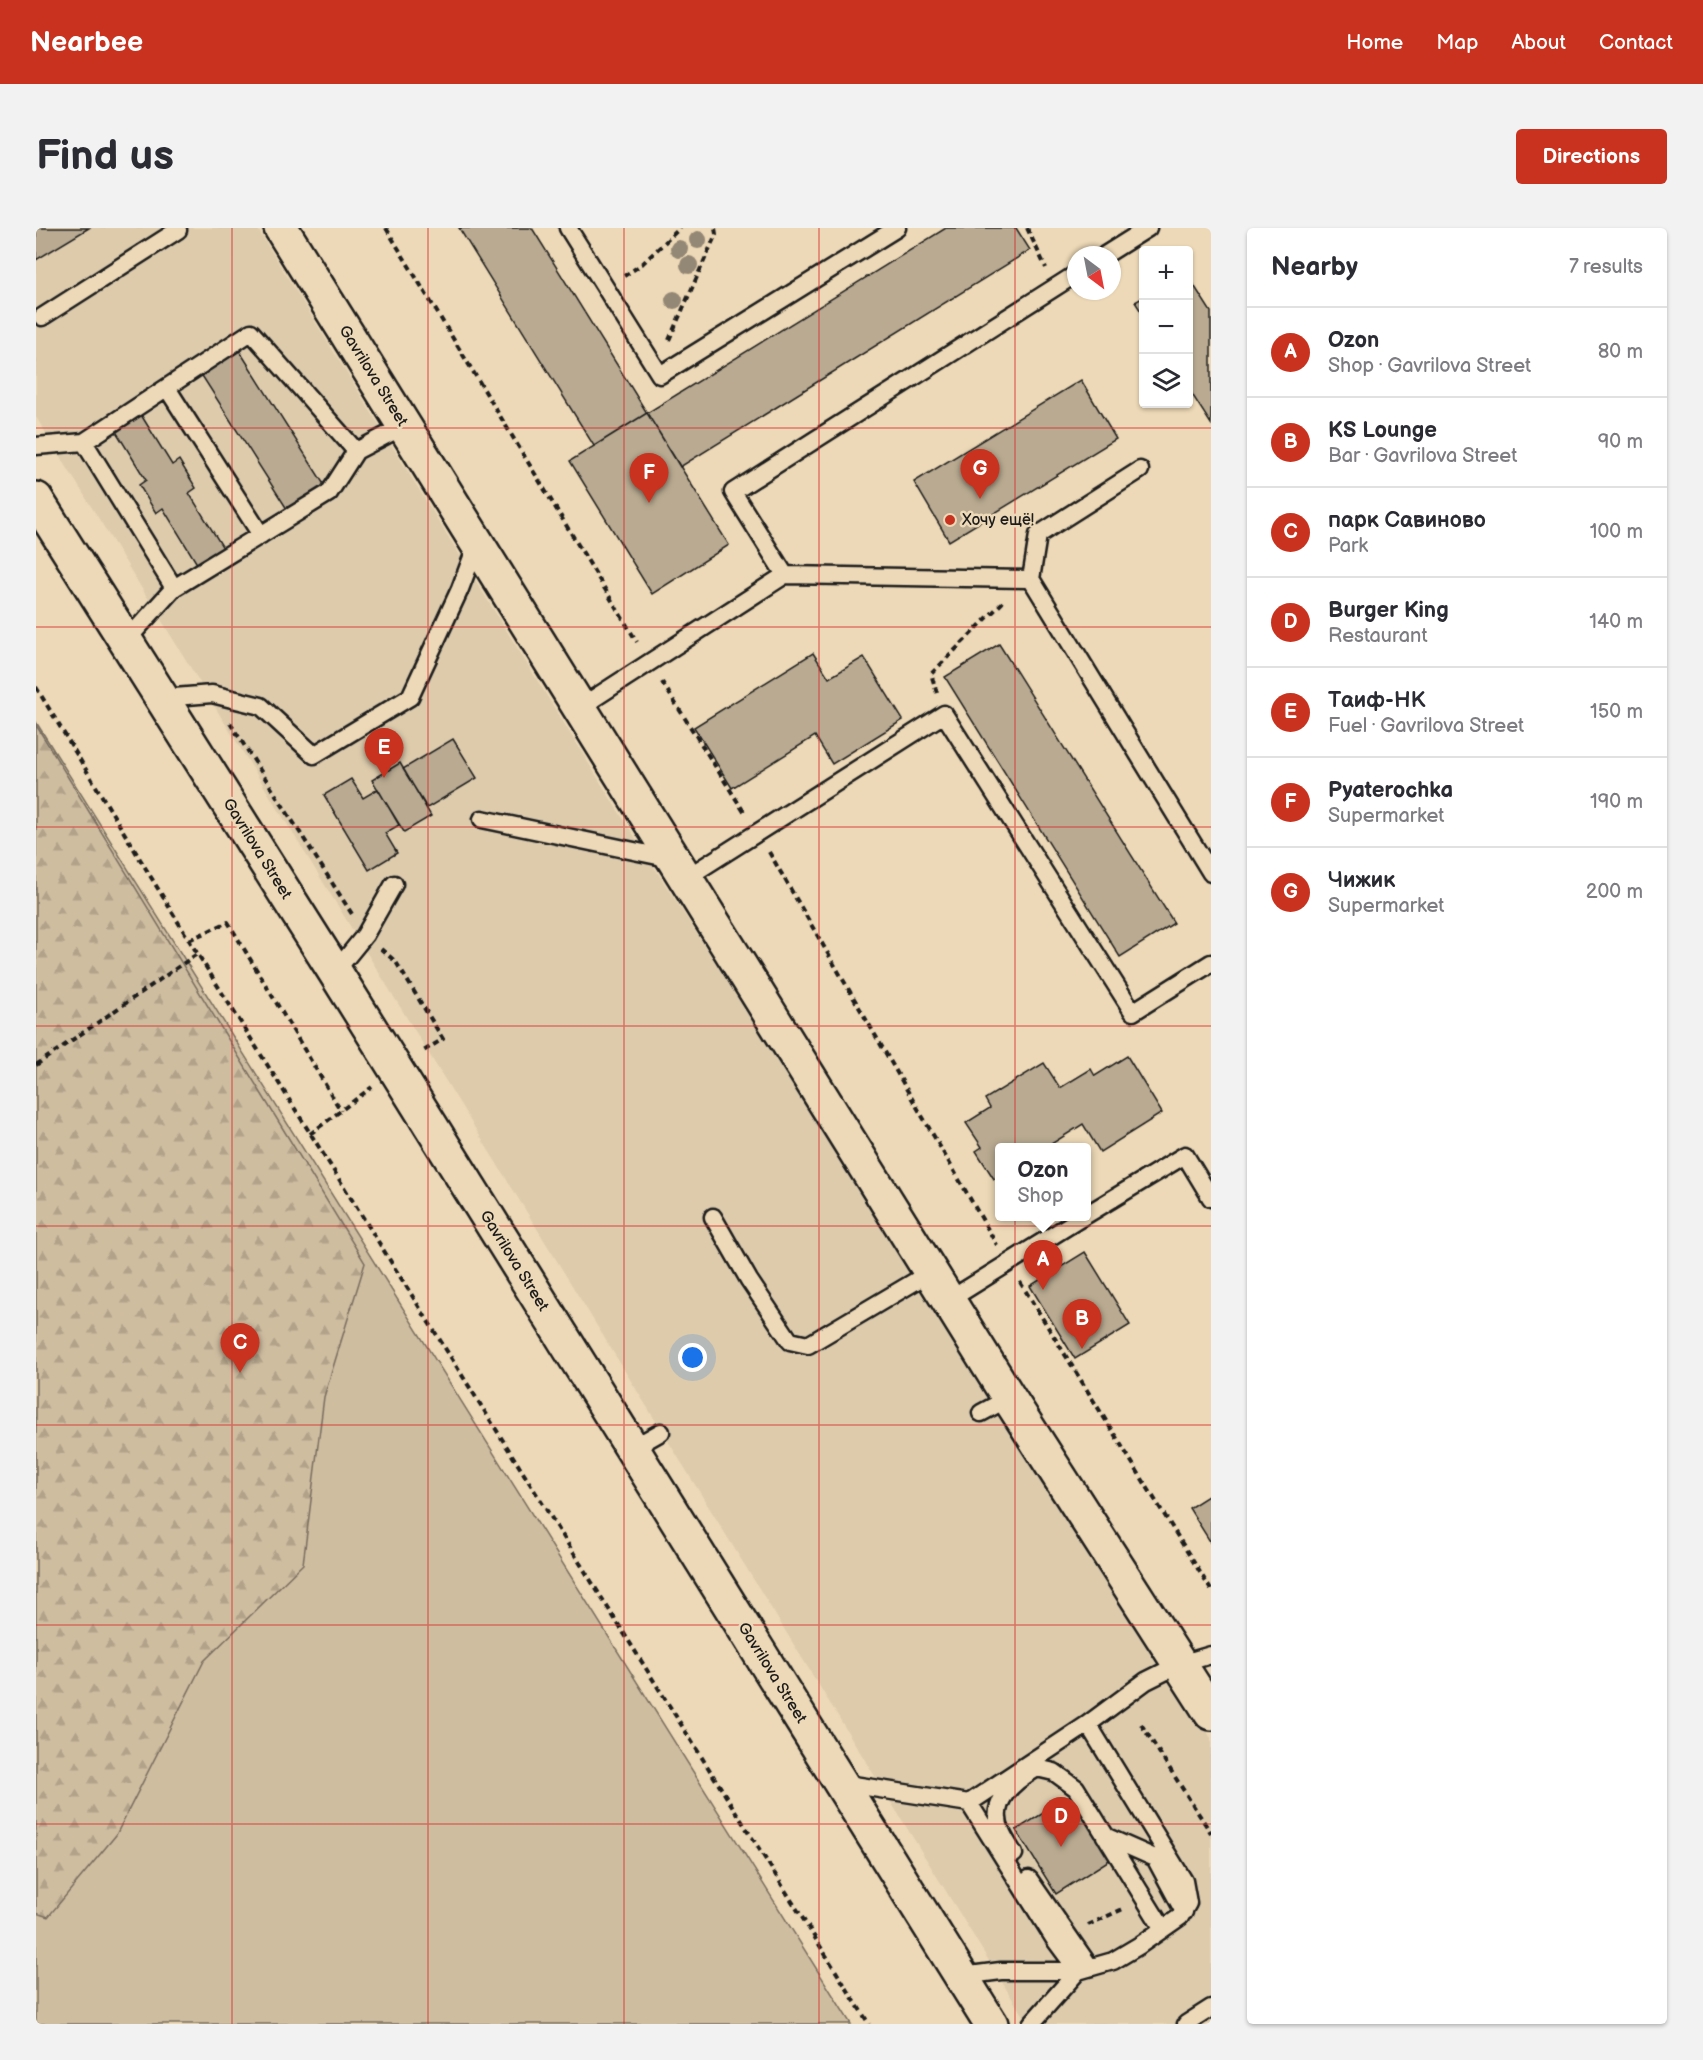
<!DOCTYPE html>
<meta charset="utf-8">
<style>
body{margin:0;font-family:"Balsamiq Sans",sans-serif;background:#f2f2f3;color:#2b2b33}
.controls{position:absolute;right:18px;top:18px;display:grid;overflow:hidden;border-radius:6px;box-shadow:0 2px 4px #0004}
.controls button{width:54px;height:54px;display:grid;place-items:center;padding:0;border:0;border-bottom:2px solid #e1e1e2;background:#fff;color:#2b2b33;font:30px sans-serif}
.compass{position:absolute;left:1031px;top:18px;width:54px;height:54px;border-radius:50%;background:#fff;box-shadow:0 2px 4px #0004;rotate:148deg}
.you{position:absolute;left:657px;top:1130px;width:21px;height:21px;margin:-15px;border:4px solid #fff;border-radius:50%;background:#1a73e8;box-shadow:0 0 0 9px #1a73e833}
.badge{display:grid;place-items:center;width:39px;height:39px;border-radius:50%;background:#c8321e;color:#fff;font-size:20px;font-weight:700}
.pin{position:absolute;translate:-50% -50px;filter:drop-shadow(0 2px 3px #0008)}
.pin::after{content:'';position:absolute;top:32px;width:21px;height:18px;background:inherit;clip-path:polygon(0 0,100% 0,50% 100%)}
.popup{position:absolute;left:959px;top:915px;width:96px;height:78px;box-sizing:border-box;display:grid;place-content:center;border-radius:6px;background:#fff;filter:drop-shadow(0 2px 4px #0005);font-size:20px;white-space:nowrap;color:#7c7c81}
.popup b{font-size:22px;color:#2b2b33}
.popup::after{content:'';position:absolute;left:50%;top:100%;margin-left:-12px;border:12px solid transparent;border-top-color:#fff}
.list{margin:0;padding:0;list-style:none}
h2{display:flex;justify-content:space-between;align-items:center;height:78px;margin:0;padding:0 24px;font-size:26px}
h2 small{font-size:20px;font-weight:400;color:#7c7c81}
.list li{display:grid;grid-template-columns:39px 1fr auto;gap:18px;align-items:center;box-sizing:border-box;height:90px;padding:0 24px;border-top:2px solid #e1e1e2}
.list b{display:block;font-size:22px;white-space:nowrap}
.list p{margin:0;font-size:20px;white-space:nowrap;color:#7c7c81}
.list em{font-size:20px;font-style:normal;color:#7c7c81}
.icon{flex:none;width:33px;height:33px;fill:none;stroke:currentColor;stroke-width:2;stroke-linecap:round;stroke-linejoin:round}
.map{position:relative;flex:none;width:1175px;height:1796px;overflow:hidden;border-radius:6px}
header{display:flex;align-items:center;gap:36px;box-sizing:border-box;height:84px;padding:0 30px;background:#c8321e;color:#fff}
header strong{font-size:28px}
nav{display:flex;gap:33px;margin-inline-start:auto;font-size:21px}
.intro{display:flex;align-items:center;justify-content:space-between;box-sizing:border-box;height:144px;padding:0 36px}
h1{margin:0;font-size:42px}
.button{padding:15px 27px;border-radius:6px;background:#c8321e;color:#fff;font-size:21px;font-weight:700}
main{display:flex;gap:36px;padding:0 36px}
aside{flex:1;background:#fff;border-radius:6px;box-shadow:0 2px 4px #0004}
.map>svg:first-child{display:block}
.built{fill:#ddcbac}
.green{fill:#cfbda0;stroke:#766c5e;stroke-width:1.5}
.forest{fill:url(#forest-firs);stroke:#766c5e;stroke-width:1.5}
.building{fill:#b9aa91;stroke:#1c1c1c;stroke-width:1.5}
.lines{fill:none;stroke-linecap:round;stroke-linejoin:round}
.lane-casing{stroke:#1c1c1c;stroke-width:21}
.street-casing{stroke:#1c1c1c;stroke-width:38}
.secondary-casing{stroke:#1c1c1c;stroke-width:38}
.path{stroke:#1c1c1c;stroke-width:4;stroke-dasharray:6 4.5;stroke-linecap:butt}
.lane{stroke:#edd9b7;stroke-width:16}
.street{stroke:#edd9b7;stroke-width:33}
.secondary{stroke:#edd9b7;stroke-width:33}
.tree{fill:#938774}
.grid{fill:none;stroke:#d62828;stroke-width:1.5;stroke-opacity:0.55}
.poi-dot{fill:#c8321e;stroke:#edd9b7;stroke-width:2}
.labels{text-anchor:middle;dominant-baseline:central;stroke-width:5;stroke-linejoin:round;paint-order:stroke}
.street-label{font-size:16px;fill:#1c1c1c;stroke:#edd9b7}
.poi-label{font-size:16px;fill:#1c1c1c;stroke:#edd9b7;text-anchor:start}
</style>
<header>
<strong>Nearbee</strong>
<nav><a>Home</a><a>Map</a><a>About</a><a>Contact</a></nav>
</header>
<div class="intro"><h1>Find us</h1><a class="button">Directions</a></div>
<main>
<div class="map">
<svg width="1175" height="1796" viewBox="0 0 1175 1796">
<defs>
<pattern id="forest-firs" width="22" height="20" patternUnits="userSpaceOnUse" patternTransform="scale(1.5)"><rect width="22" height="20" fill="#cfbda0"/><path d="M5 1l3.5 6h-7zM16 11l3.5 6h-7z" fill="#b1a289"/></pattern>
</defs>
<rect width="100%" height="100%" fill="#edd9b7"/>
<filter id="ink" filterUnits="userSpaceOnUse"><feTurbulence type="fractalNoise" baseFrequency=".0167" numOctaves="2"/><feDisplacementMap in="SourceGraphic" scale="12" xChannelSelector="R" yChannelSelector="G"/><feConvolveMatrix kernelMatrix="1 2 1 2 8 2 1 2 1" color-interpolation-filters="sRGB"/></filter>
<g filter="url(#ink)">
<path class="built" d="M 0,0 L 221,0 L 581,581 L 1175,1510 L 1175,1796 L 992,1796 L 0,189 Z"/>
<path class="green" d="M 0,494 L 815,1796 L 0,1796 Z"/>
<path class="forest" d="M 0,497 L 329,1035 L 288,1169 L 267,1336 L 168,1433 L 80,1607 L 12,1689 L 0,1685 Z"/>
<path class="building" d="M 0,0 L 53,0 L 0,32 Z
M 423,0 L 496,0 L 611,185 L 558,218 Z
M 910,0 L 980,0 L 994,22 L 644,239 L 611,185 Z
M 1152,48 L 1175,84 L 1175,196 L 1152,160 Z
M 1108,69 L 1108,88 L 1099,74 Z
M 201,119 L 289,258 L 251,281 L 163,143 Z
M 1045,152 L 1080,211 L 913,313 L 878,254 Z
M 102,182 L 136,237 L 143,232 L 160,260 L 153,265 L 189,323 L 163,339 L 127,280 L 120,285 L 103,257 L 110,252 L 76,197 Z
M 611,185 L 693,317 L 616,366 L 534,233 Z
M 963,416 L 1138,695 L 1084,729 L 909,449 Z
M 777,425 L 793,450 L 828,429 L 867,492 L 796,536 L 779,508 L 696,560 L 658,499 Z
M 417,511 L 441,550 L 391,580 L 367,541 Z
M 364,535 L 395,588 L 368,604 L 336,552 Z
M 315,551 L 327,570 L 342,561 L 363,597 L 349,605 L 361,625 L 333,642 L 288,567 Z
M 1091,828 L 1126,885 L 1064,924 L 1047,896 L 1009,920 L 964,920 L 964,948 L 958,951 L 940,923 L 946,919 L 930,895 L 954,880 L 949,871 L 1008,835 L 1024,860 L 1055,841 L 1059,848 Z
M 1049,1024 L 1094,1097 L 1039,1131 L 994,1058 Z
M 1175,1266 L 1175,1315 L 1153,1280 Z
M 1035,1568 L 1075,1631 L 1020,1666 L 980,1602 Z"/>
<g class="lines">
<defs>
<path id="lane" d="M 532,0 L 624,147 L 861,0
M 1069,27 L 1112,0
M 6,89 L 142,2 L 141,0
M 131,160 L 225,307
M 48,214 L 215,104 L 320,223
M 0,218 L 48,214 L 138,360 L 90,413
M 749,347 L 995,351 L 1175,645
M 995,351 L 1002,307 L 1104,242
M 138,360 L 293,265 L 320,223 L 368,198
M 126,470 L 176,466 L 225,478 L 278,527 L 374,469 L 424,361 L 441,316
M 543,480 L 749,347 L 697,264 L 1040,46
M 446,591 L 636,631
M 650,650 L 908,486 L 1097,784 L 1175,735
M 299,744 L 329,707 L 358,656
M 1050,987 L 1149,927 L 1175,970
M 677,989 L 713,1052 L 754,1113 L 772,1117 L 895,1044
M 913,1072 L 1048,988
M 945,1185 L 973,1170
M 595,1221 L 625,1204
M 1052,1496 L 1148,1653 L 1152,1675 L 1144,1689 L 1104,1717 L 1077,1733 L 1042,1743 L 1019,1712 L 933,1575 Z
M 1052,1496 L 1110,1453 L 1144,1436 L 1175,1427
M 805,1555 L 933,1575
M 1069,1608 L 1119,1630 L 1148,1684
M 978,1626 C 974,1619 969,1612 966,1605 C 951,1574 978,1553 1001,1540 L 1018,1544 L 1040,1560 L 1127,1701
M 993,1651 L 1054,1739
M 926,1748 L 965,1743 L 1042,1743 L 995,1796
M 1150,1796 L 1175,1780"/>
<path id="street" d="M 245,0 L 973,1170 L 1175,1485"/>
<path id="secondary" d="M 0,271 L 299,744 L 955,1796"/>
</defs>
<use href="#lane" class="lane-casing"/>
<use href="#street" class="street-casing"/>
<use href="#secondary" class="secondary-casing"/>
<path class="path" d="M 350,0 L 601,414
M 991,0 L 1010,40
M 588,48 L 605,37 L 644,0
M 633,112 L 680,6 L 679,0
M 626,454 L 710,587
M 0,459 L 153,712 L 833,1796
M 901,465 L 895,446 L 967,374
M 194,495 L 316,686
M 733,624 L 961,1017
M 153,712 L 192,694 L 305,883
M 345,721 L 360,734 L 407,811 L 386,824
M 0,837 L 161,726
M 274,906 L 336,859
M 984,1054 L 1175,1362
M 1105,1496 L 1175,1605
M 1052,1697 L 1089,1680"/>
<use href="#lane" class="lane"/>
<use href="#street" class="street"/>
<use href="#secondary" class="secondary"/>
</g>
<g class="tree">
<circle cx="662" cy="12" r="9"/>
<circle cx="643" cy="21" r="9"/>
<circle cx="653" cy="37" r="9"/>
<circle cx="638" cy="72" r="9"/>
</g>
</g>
<path class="grid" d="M 196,0 L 196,1796M 392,0 L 392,1796M 588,0 L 588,1796M 783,0 L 783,1796M 979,0 L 979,1796M 0,200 L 1175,200M 0,399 L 1175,399M 0,599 L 1175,599M 0,798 L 1175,798M 0,998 L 1175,998M 0,1197 L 1175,1197M 0,1397 L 1175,1397M 0,1596 L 1175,1596"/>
<circle class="poi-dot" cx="914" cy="292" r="6"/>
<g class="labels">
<g class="street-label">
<text transform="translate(337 148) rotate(58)">Gavrilova Street</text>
<text transform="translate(221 621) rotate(58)">Gavrilova Street</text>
<text transform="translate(478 1033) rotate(58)">Gavrilova Street</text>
<text transform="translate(736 1445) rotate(58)">Gavrilova Street</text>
</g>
<g class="poi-label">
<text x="926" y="292">Хочу ещё!</text>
</g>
</g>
</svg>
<div class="controls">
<button>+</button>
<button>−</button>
<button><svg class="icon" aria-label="layers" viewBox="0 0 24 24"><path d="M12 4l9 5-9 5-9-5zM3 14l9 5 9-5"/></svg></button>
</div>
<svg class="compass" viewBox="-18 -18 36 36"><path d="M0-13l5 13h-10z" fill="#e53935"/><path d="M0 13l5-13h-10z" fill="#7c7c81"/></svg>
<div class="you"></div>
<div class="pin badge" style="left:1007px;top:1062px">A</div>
<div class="popup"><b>Ozon</b>Shop</div>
<div class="pin badge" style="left:1046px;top:1121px">B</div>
<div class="pin badge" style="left:204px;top:1145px">C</div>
<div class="pin badge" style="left:1025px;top:1619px">D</div>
<div class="pin badge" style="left:348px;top:550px">E</div>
<div class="pin badge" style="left:613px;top:275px">F</div>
<div class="pin badge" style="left:944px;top:271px">G</div>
</div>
<aside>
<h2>Nearby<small>7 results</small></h2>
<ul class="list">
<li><span class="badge">A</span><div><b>Ozon</b><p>Shop · Gavrilova Street</p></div><em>80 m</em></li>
<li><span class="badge">B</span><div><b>KS Lounge</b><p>Bar · Gavrilova Street</p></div><em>90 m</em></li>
<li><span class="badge">C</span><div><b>парк Савиново</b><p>Park</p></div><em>100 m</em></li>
<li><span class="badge">D</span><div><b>Burger King</b><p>Restaurant</p></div><em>140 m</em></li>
<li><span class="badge">E</span><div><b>Таиф-НК</b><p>Fuel · Gavrilova Street</p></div><em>150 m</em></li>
<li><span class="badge">F</span><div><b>Pyaterochka</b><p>Supermarket</p></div><em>190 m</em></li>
<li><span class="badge">G</span><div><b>Чижик</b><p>Supermarket</p></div><em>200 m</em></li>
</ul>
</aside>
</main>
